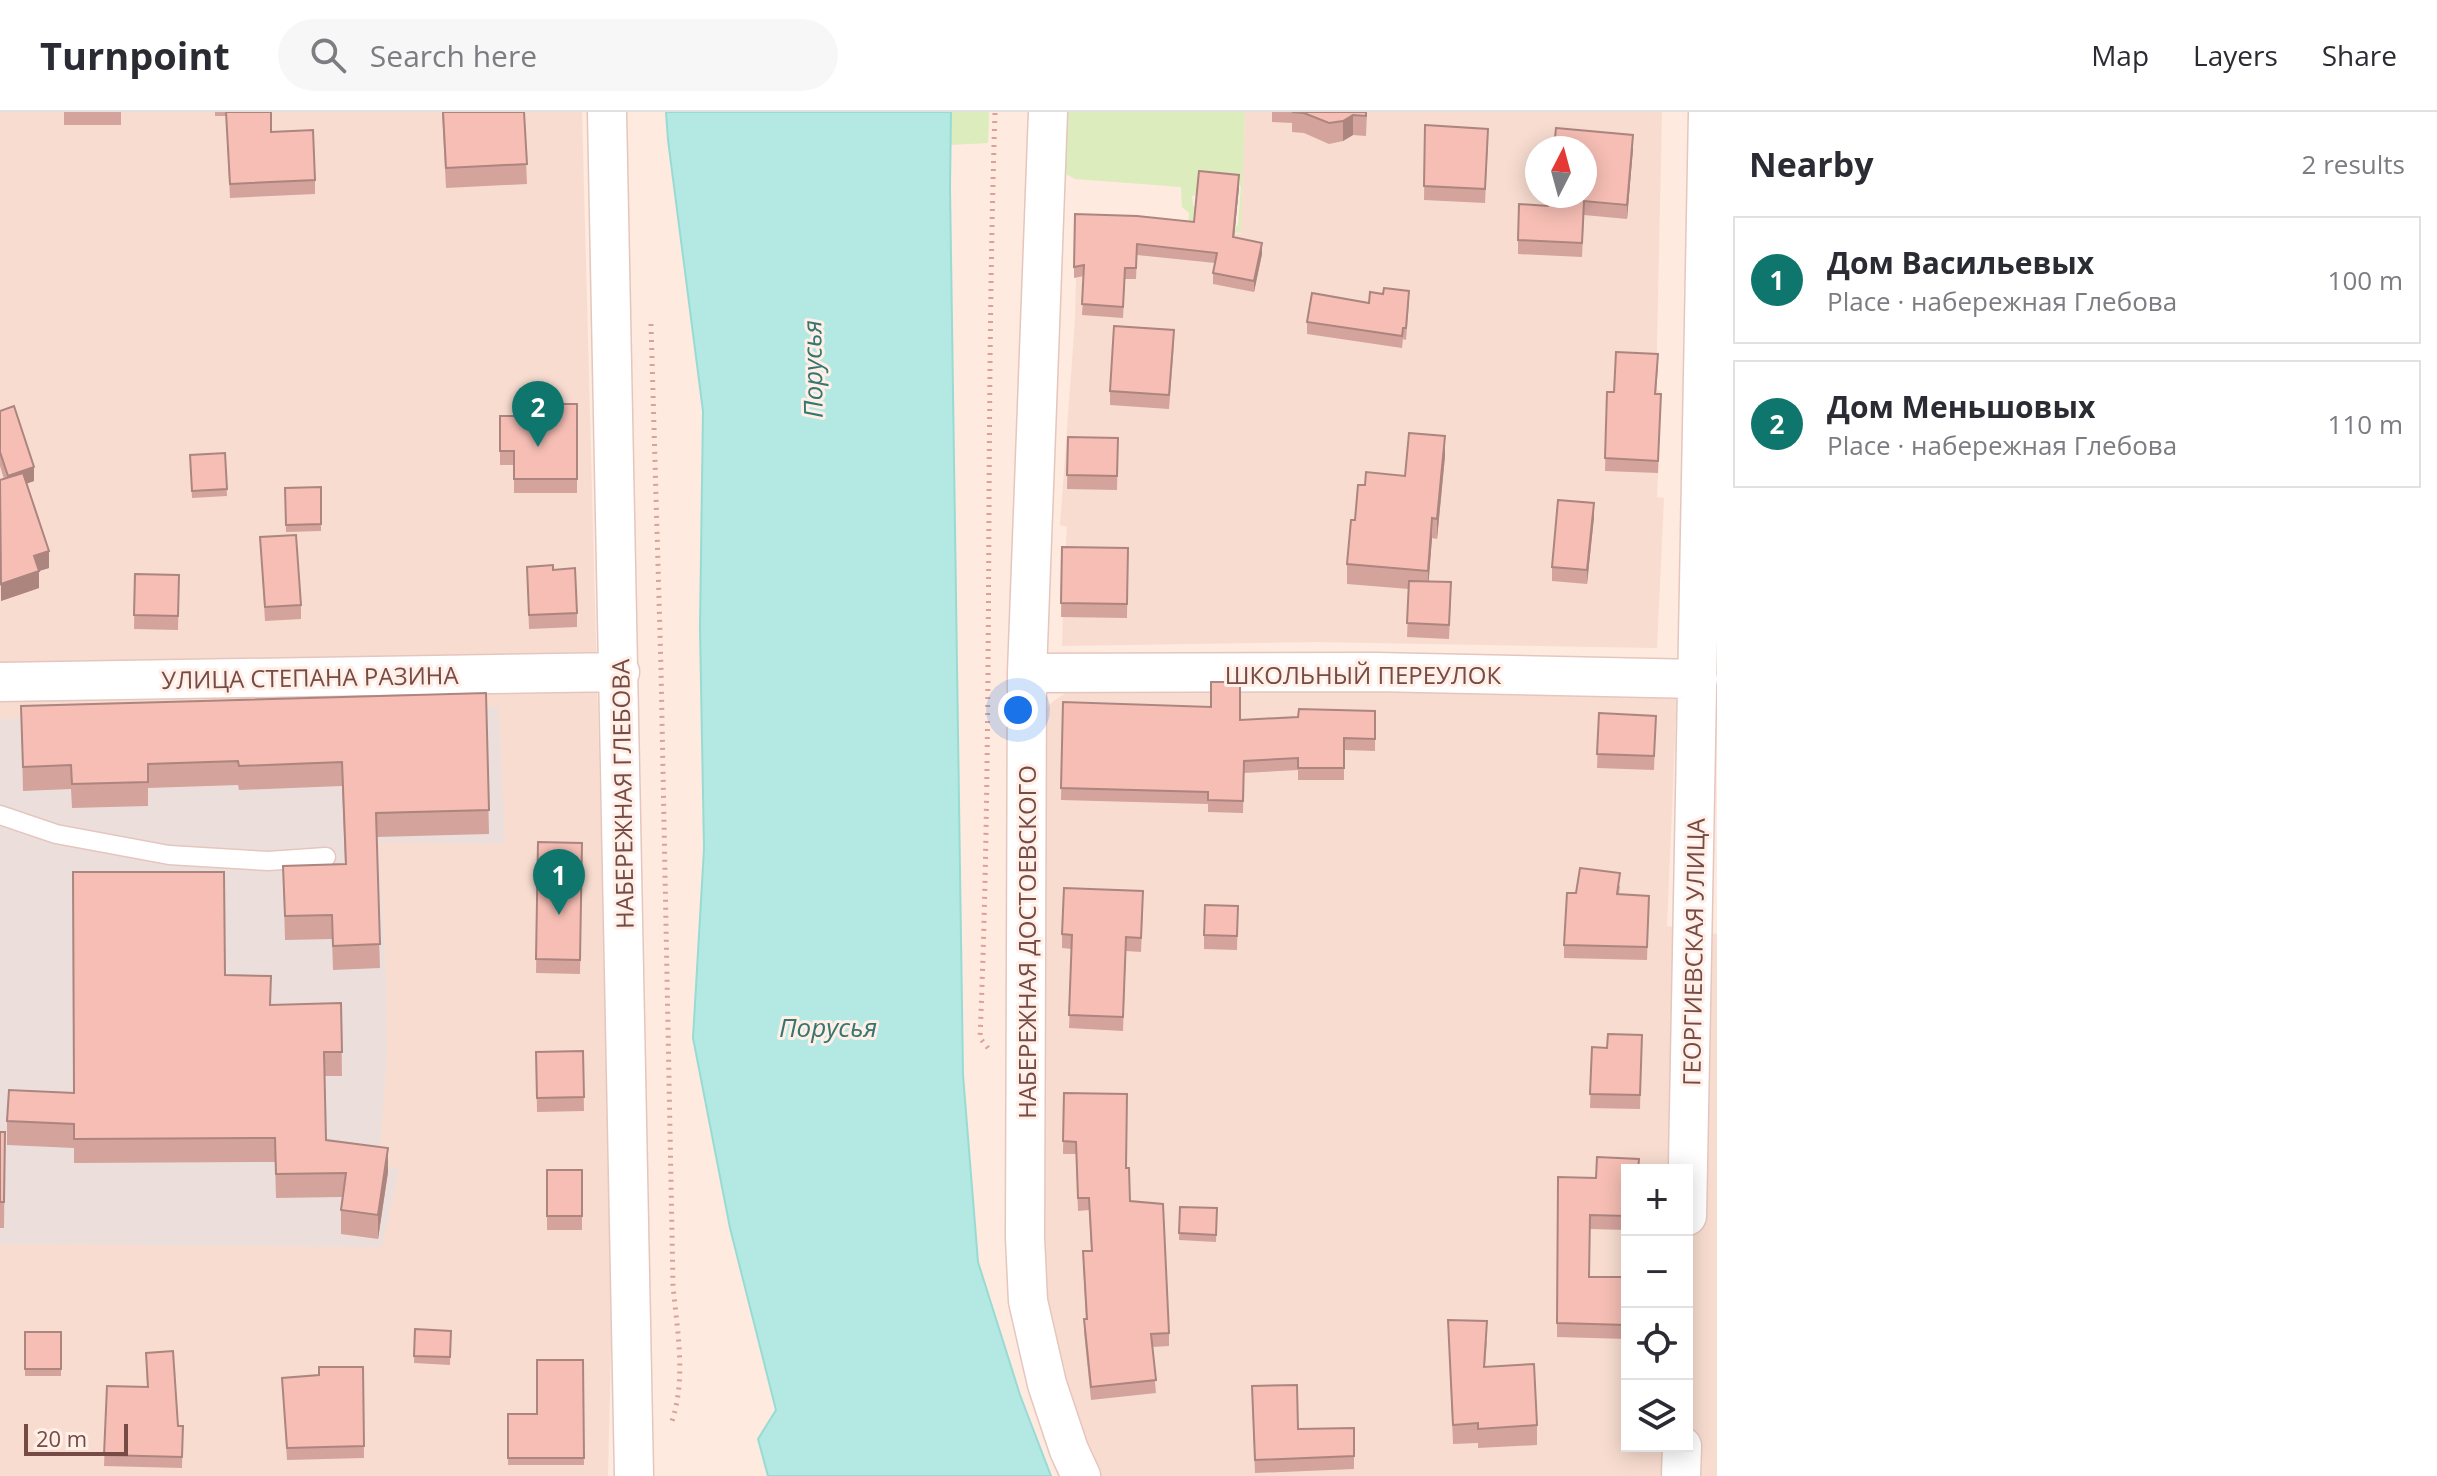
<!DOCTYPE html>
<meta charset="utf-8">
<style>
body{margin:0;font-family:"Open Sans",sans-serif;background:#f7f7f7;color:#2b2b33}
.controls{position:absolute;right:24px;bottom:24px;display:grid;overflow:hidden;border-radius:0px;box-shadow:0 4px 20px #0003}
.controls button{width:72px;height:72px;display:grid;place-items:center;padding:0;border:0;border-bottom:2px solid #e1e1e2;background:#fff;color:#2b2b33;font:40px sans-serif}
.compass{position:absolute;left:1525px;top:24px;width:72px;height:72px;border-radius:50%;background:#fff;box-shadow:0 4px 20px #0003;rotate:6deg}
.scale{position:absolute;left:24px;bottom:20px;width:104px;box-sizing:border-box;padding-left:8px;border:4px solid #764a45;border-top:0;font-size:22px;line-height:28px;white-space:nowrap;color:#764a45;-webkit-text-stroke:6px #ffefe7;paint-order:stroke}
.you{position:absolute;left:1018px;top:598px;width:28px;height:28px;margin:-20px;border:6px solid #fff;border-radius:50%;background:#1a73e8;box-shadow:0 0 0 12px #1a73e833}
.badge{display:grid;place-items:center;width:52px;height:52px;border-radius:50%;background:#0f766e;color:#fff;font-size:26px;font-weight:700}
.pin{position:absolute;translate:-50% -66px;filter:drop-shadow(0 2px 4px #0008)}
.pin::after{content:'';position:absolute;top:42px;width:28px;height:24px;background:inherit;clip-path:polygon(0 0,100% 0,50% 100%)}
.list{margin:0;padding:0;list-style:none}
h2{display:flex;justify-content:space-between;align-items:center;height:104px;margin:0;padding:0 32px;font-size:34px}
h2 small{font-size:26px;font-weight:400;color:#7c7c81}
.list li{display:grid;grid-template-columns:52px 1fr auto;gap:24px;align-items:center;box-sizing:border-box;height:128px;margin:0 16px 16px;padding:0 16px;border:2px solid #e1e1e2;border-radius:0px}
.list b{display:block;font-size:30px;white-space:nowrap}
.list p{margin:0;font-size:26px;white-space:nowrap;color:#7c7c81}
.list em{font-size:26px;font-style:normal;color:#7c7c81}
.icon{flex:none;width:44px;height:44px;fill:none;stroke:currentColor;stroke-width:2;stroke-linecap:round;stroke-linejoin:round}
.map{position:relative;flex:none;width:1717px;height:1364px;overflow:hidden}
header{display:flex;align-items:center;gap:48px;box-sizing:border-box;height:112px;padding:0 40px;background:#fff;border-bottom:2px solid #e1e1e2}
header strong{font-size:38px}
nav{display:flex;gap:44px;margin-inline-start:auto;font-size:28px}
.search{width:560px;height:72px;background:#f7f7f7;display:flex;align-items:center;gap:20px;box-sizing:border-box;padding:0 28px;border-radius:44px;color:#7c7c81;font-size:30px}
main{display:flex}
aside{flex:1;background:#fff}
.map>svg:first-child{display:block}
.residential{fill:#f8dcd0;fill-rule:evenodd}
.industrial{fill:#ecdfdb}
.green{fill:#dcecbd;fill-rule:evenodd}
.water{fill:#b3e9e2;stroke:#98dbd4;stroke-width:2}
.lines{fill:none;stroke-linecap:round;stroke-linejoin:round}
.service-casing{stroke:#e5c6be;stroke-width:21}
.minor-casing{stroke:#e5c6be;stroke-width:41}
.path{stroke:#daa198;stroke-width:5;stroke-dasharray:2 6;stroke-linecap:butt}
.service{stroke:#fff;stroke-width:18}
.minor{stroke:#fff;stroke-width:38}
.wall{fill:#d4a39c}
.shaded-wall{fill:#ac857f}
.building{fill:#f6beb5;stroke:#ac857f;stroke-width:2}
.labels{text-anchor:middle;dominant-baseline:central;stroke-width:6;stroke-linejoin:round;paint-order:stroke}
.street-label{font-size:24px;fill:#764a45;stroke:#ffefe7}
.water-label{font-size:26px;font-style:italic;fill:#357670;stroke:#ffefe7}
</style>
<header>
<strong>Turnpoint</strong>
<div class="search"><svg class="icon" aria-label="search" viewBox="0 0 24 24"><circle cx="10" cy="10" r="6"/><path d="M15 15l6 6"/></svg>Search here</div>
<nav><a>Map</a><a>Layers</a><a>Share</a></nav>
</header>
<main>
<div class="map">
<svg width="1717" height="1364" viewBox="0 0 1717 1364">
<rect width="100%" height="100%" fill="#feeadf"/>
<path class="residential" d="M 0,0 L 582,0 L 606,906 L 611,1234 L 608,1364 L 0,1364 Z
M 1245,0 L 1662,0 L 1656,277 L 1660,279 L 1661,295 L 1657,385 L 1664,386 L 1657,536 L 1316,530 L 1062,534 L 1063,505 L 1061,505 L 1067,415 L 1060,413 L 1075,208 L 1076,166 L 1074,166 L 1164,117 L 1241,122 ZM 1537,36 L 1585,36 L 1585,84 L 1537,84 Z
M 1074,575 L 1677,581 L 1667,814 L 1717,822 L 1717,1364 L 1058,1364 L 1054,1355 L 1037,1113 L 1042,603 L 1047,594 ZM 1627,1058 L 1687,1058 L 1687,1334 L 1627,1334 Z"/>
<path class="industrial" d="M 499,594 L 505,732 L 378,730 L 386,862 L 387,939 L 379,1052 L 399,1058 L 382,1135 L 0,1132 L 0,607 Z"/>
<path class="green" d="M 951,0 L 989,0 L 988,31 L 951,33 Z
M 1064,0 L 1245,0 L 1241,121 L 1188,116 L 1189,101 L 1182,95 L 1181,75 L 1075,67 L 1066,62 ZM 1198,69 L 1241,74 L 1238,114 L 1194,110 L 1195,95 L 1193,94 L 1192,84 L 1196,83 Z"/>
<path class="water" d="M 666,0 L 951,0 L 950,75 L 963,963 L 978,1150 L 1020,1283 L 1051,1364 L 768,1364 L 758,1327 L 776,1298 L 730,1116 L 693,926 L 704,737 L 700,516 L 703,299 L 668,28 Z"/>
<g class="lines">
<defs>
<path id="service" d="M 0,703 L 56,722 L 169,743 L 268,749 L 326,745"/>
<path id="minor" d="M 607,0 L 634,1364
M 1048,0 L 1027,561 L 1025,1126 L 1028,1189 L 1047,1272 L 1069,1338 L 1081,1364
M 1027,561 L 1376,560 L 1698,567
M 0,570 L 620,560
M 1687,1104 L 1708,0
M 1681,1364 L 1682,1334"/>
</defs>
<use href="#service" class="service-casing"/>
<use href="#minor" class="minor-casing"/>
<path class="path" d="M 651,212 L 661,556 L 673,1173 C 677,1219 687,1267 671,1312
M 988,936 L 980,926 C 993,618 985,309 995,0"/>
<use href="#service" class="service"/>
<use href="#minor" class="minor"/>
</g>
<path class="wall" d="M 64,0 L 121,0 L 121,13 L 64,13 Z
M 215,0 L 271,0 L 271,20 L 315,68 L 315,82 L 230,86 L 226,4 L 215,4 Z
M 442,0 L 524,0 L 527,72 L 446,76 Z
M 1272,0 L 1367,0 L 1366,24 L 1353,23 L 1343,29 L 1329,32 L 1304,21 L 1292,20 L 1292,11 L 1272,10 Z
M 1425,13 L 1488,30 L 1485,91 L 1424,88 Z
M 1633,37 L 1627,107 L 1584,103 L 1582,145 L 1518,142 L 1518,128 L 1548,94 Z
M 1239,75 L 1234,126 L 1262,142 L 1254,180 L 1213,172 L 1213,161 L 1215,151 L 1137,143 L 1136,167 L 1125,167 L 1123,206 L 1082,203 L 1084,164 L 1074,166 L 1074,155 L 1194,110 Z
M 1409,190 L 1406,228 L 1403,227 L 1402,236 L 1307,222 L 1307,210 L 1369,191 Z
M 1174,232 L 1169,297 L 1110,293 L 1110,279 Z
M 1658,255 L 1656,282 L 1661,282 L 1658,361 L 1605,359 L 1607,280 L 1614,280 Z
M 577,292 L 577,381 L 514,381 L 514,353 L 500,353 L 500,304 L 514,304 Z
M 0,299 L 34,369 L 26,372 L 49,456 L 39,459 L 39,476 L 1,489 L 0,368 L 4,367 L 0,354 Z
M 1068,325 L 1118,326 L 1117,378 L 1067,377 Z
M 225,341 L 227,384 L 192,386 L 190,343 Z
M 1445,344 L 1437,427 L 1432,426 L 1428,470 L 1451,484 L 1449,527 L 1407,525 L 1409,477 L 1347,472 L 1347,452 L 1355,408 L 1365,373 L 1405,364 Z
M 321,375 L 321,419 L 286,420 L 285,376 Z
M 1594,405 L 1587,472 L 1552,469 L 1552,455 Z
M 260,425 L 301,493 L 301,507 L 265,509 Z
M 1062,435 L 1128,436 L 1127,506 L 1061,505 Z
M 527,455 L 577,501 L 577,515 L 529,517 Z
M 135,462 L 179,463 L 178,518 L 134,517 Z
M 486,581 L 489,722 L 376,725 L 380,856 L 333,858 L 332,827 L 285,828 L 283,754 L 345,752 L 342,674 L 239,678 L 238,673 L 148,676 L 148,694 L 72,696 L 71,677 L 23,679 L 21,594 Z
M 1063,590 L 1211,595 L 1240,608 L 1298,605 L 1375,599 L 1375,639 L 1344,638 L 1344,668 L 1298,668 L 1298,658 L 1244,661 L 1243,701 L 1208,700 L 1208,692 L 1061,688 Z
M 1599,601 L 1656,604 L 1654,658 L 1597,656 Z
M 538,730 L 582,731 L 580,862 L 536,861 Z
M 1620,774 L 1619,782 L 1649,784 L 1647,848 L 1564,846 L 1564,833 L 1576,781 Z
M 1143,793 L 1141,840 L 1126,839 L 1123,919 L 1069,916 L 1072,837 L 1062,836 L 1062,822 Z
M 1238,794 L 1237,838 L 1204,837 L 1204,823 Z
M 225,863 L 271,893 L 341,891 L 342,964 L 324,964 L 326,1028 L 388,1060 L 378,1127 L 341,1122 L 341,1098 L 342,1085 L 276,1086 L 275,1050 L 74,1051 L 74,1036 L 7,1033 L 7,1009 L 74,981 Z
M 1642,923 L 1640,997 L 1590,996 L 1592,935 L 1607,936 Z
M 583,939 L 584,999 L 537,1000 L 536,940 Z
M 1064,981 L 1126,1056 L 1130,1089 L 1169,1221 L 1169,1234 L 1152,1235 L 1156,1281 L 1091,1288 L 1084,1220 L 1084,1207 L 1086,1207 L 1083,1151 L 1083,1139 L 1091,1139 L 1089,1098 L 1078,1099 L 1076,1042 L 1063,1042 Z
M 0,1020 L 5,1020 L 4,1116 L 0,1116 Z
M 547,1058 L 582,1058 L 582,1118 L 547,1118 Z
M 1627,1058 L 1627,1118 L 1590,1117 L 1589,1165 L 1627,1165 L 1627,1227 L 1557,1225 L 1558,1065 L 1596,1066 Z
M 1180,1095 L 1217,1096 L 1216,1130 L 1179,1128 Z
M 1448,1208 L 1487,1229 L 1485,1254 L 1537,1313 L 1537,1333 L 1478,1336 L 1478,1331 L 1453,1332 Z
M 415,1217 L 451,1219 L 450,1253 L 414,1251 Z
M 25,1220 L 61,1220 L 61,1264 L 25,1264 Z
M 146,1241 L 178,1314 L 183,1314 L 182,1356 L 104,1354 L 107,1274 L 147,1275 Z
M 583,1248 L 584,1353 L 508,1353 L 508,1302 L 537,1302 Z
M 363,1255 L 364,1346 L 287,1348 L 282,1266 L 319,1263 Z
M 1252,1287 L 1298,1317 L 1354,1316 L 1354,1357 L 1255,1361 Z"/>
<path class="shaded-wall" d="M 1353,3 L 1353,23 L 1343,29 L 1343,9 Z
M 1633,23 L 1633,37 L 1627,107 L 1627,93 Z
M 1239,63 L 1239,75 L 1233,136 L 1233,125 Z
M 1262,131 L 1262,142 L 1254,180 L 1254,169 Z
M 1445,324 L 1445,344 L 1437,427 L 1437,407 Z
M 34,355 L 34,369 L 8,378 L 8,364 Z
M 1594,391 L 1594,405 L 1587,472 L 1587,458 Z
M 1432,406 L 1432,426 L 1428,479 L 1428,459 Z
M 49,439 L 49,456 L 39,459 L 39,476 L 1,489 L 1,472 L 34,444 Z
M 388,1036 L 388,1060 L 378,1127 L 378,1103 Z"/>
<path class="building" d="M 226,0 L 271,0 L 271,20 L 313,18 L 315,68 L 230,72 Z
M 443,0 L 524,0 L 527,52 L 446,56 Z
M 1292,0 L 1366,0 L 1366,4 L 1353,3 L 1343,9 L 1329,11 L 1304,1 Z
M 1425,13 L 1488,17 L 1485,77 L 1424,74 Z
M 1556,16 L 1633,23 L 1627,93 L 1584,89 L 1582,131 L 1518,128 L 1519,92 L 1548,94 L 1549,84 L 1585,84 L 1585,36 L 1554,36 Z
M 1199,59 L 1239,63 L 1233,125 L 1262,131 L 1254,169 L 1213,161 L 1217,141 L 1137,132 L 1136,156 L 1125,156 L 1123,195 L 1082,192 L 1084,153 L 1074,155 L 1075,102 L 1137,104 L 1194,110 Z
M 1384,176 L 1409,179 L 1406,216 L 1403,216 L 1402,224 L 1307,210 L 1312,181 L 1369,191 L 1370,180 L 1383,182 Z
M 1114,214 L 1174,218 L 1169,283 L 1110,279 Z
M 1616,240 L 1658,242 L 1655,282 L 1661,282 L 1658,349 L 1605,346 L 1607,280 L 1614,280 Z
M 514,292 L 577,292 L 577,367 L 514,367 L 514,339 L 500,339 L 500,304 L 514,304 Z
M 14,294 L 34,355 L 8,364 L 0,340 L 0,299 Z
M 1409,321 L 1445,324 L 1437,407 L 1432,406 L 1428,459 L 1347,452 L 1351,408 L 1355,408 L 1358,373 L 1365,373 L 1366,360 L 1405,364 Z
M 1068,325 L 1118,326 L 1117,364 L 1067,363 Z
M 225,341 L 227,377 L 192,379 L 190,343 Z
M 23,361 L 49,439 L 34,444 L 39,459 L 1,472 L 0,368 Z
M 321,375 L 321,412 L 286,413 L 285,376 Z
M 1558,388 L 1594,391 L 1587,458 L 1552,455 Z
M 296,423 L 301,493 L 265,495 L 260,425 Z
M 1062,435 L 1128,436 L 1127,492 L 1061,491 Z
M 553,453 L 553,458 L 575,456 L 577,501 L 529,503 L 527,455 Z
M 135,462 L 179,463 L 178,504 L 134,503 Z
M 1409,469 L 1451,470 L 1449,513 L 1407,511 Z
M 1211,570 L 1240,570 L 1240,608 L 1298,605 L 1299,597 L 1375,599 L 1375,627 L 1344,626 L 1344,656 L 1298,656 L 1298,646 L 1244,649 L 1243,689 L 1208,688 L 1208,680 L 1061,676 L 1063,590 L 1211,595 Z
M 486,581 L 489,698 L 376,701 L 380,832 L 333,834 L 332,803 L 285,804 L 283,754 L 346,752 L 342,650 L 239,654 L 238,649 L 148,652 L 148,670 L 72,672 L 71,653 L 23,655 L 21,594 Z
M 1599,601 L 1656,604 L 1654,644 L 1597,642 Z
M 538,730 L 582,731 L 580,848 L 536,847 Z
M 1580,756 L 1620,761 L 1617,782 L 1649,784 L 1647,835 L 1564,833 L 1567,781 L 1576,781 Z
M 73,760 L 224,760 L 225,863 L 271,864 L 270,893 L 341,891 L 342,940 L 324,940 L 326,1028 L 388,1036 L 378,1103 L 341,1098 L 346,1061 L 276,1062 L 275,1026 L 74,1027 L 74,1012 L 7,1009 L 9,978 L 74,981 Z
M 1064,776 L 1143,779 L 1141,826 L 1126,825 L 1123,905 L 1069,903 L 1072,823 L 1062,822 Z
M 1205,793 L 1238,794 L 1237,824 L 1204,823 Z
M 1608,922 L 1642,923 L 1640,983 L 1590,982 L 1592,935 L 1607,936 Z
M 583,939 L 584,985 L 537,986 L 536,940 Z
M 1064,981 L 1127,982 L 1126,1056 L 1129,1056 L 1130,1089 L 1163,1092 L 1169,1221 L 1151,1222 L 1156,1268 L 1091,1275 L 1084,1207 L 1087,1207 L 1083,1139 L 1092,1139 L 1089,1086 L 1078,1086 L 1076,1030 L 1063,1029 Z
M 0,1020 L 5,1020 L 4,1090 L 0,1090 Z
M 1597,1045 L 1639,1047 L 1638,1058 L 1627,1058 L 1627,1104 L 1590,1103 L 1589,1165 L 1627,1165 L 1627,1213 L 1557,1211 L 1558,1065 L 1596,1066 Z
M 547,1058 L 582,1058 L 582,1104 L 547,1104 Z
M 1180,1095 L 1217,1096 L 1216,1123 L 1179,1121 Z
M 1448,1208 L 1487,1209 L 1484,1255 L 1534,1252 L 1537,1313 L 1478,1317 L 1478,1311 L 1453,1313 Z
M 415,1217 L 451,1219 L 450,1245 L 414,1244 Z
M 25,1220 L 61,1220 L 61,1257 L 25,1257 Z
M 173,1239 L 178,1314 L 183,1314 L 182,1345 L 104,1343 L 107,1274 L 148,1275 L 146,1241 Z
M 537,1248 L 583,1248 L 584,1346 L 508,1346 L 508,1302 L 537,1302 Z
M 319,1255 L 363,1255 L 364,1334 L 287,1336 L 282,1266 L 319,1263 Z
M 1297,1273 L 1298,1317 L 1354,1316 L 1354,1344 L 1255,1348 L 1252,1274 Z"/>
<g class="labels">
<g class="street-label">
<text x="1363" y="562">ШКОЛЬНЫЙ ПЕРЕУЛОК</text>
<text transform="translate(310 565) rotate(-1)">УЛИЦА СТЕПАНА РАЗИНА</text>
<text transform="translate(622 682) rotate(-91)">НАБЕРЕЖНАЯ ГЛЕБОВА</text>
<text transform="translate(1026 830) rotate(-90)">НАБЕРЕЖНАЯ ДОСТОЕВСКОГО</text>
<text transform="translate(1693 840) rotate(-89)">ГЕОРГИЕВСКАЯ УЛИЦА</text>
</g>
<g class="water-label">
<text transform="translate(812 257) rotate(-91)">Порусья</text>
<text x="828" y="915">Порусья</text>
</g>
</g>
</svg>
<div class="controls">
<button>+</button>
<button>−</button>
<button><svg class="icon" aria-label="locate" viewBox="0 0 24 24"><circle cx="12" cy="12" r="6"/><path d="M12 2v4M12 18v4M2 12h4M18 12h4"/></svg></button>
<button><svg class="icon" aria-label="layers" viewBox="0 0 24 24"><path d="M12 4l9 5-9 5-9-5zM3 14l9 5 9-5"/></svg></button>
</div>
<svg class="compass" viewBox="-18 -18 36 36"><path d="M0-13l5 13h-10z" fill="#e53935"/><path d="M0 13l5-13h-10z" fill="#7c7c81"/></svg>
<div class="scale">20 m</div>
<div class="you"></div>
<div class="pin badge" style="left:559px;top:803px">1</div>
<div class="pin badge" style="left:538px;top:335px">2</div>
</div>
<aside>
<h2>Nearby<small>2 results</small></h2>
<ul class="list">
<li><span class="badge">1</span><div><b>Дом Васильевых</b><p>Place · набережная Глебова</p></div><em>100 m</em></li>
<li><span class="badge">2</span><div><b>Дом Меньшовых</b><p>Place · набережная Глебова</p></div><em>110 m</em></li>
</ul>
</aside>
</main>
